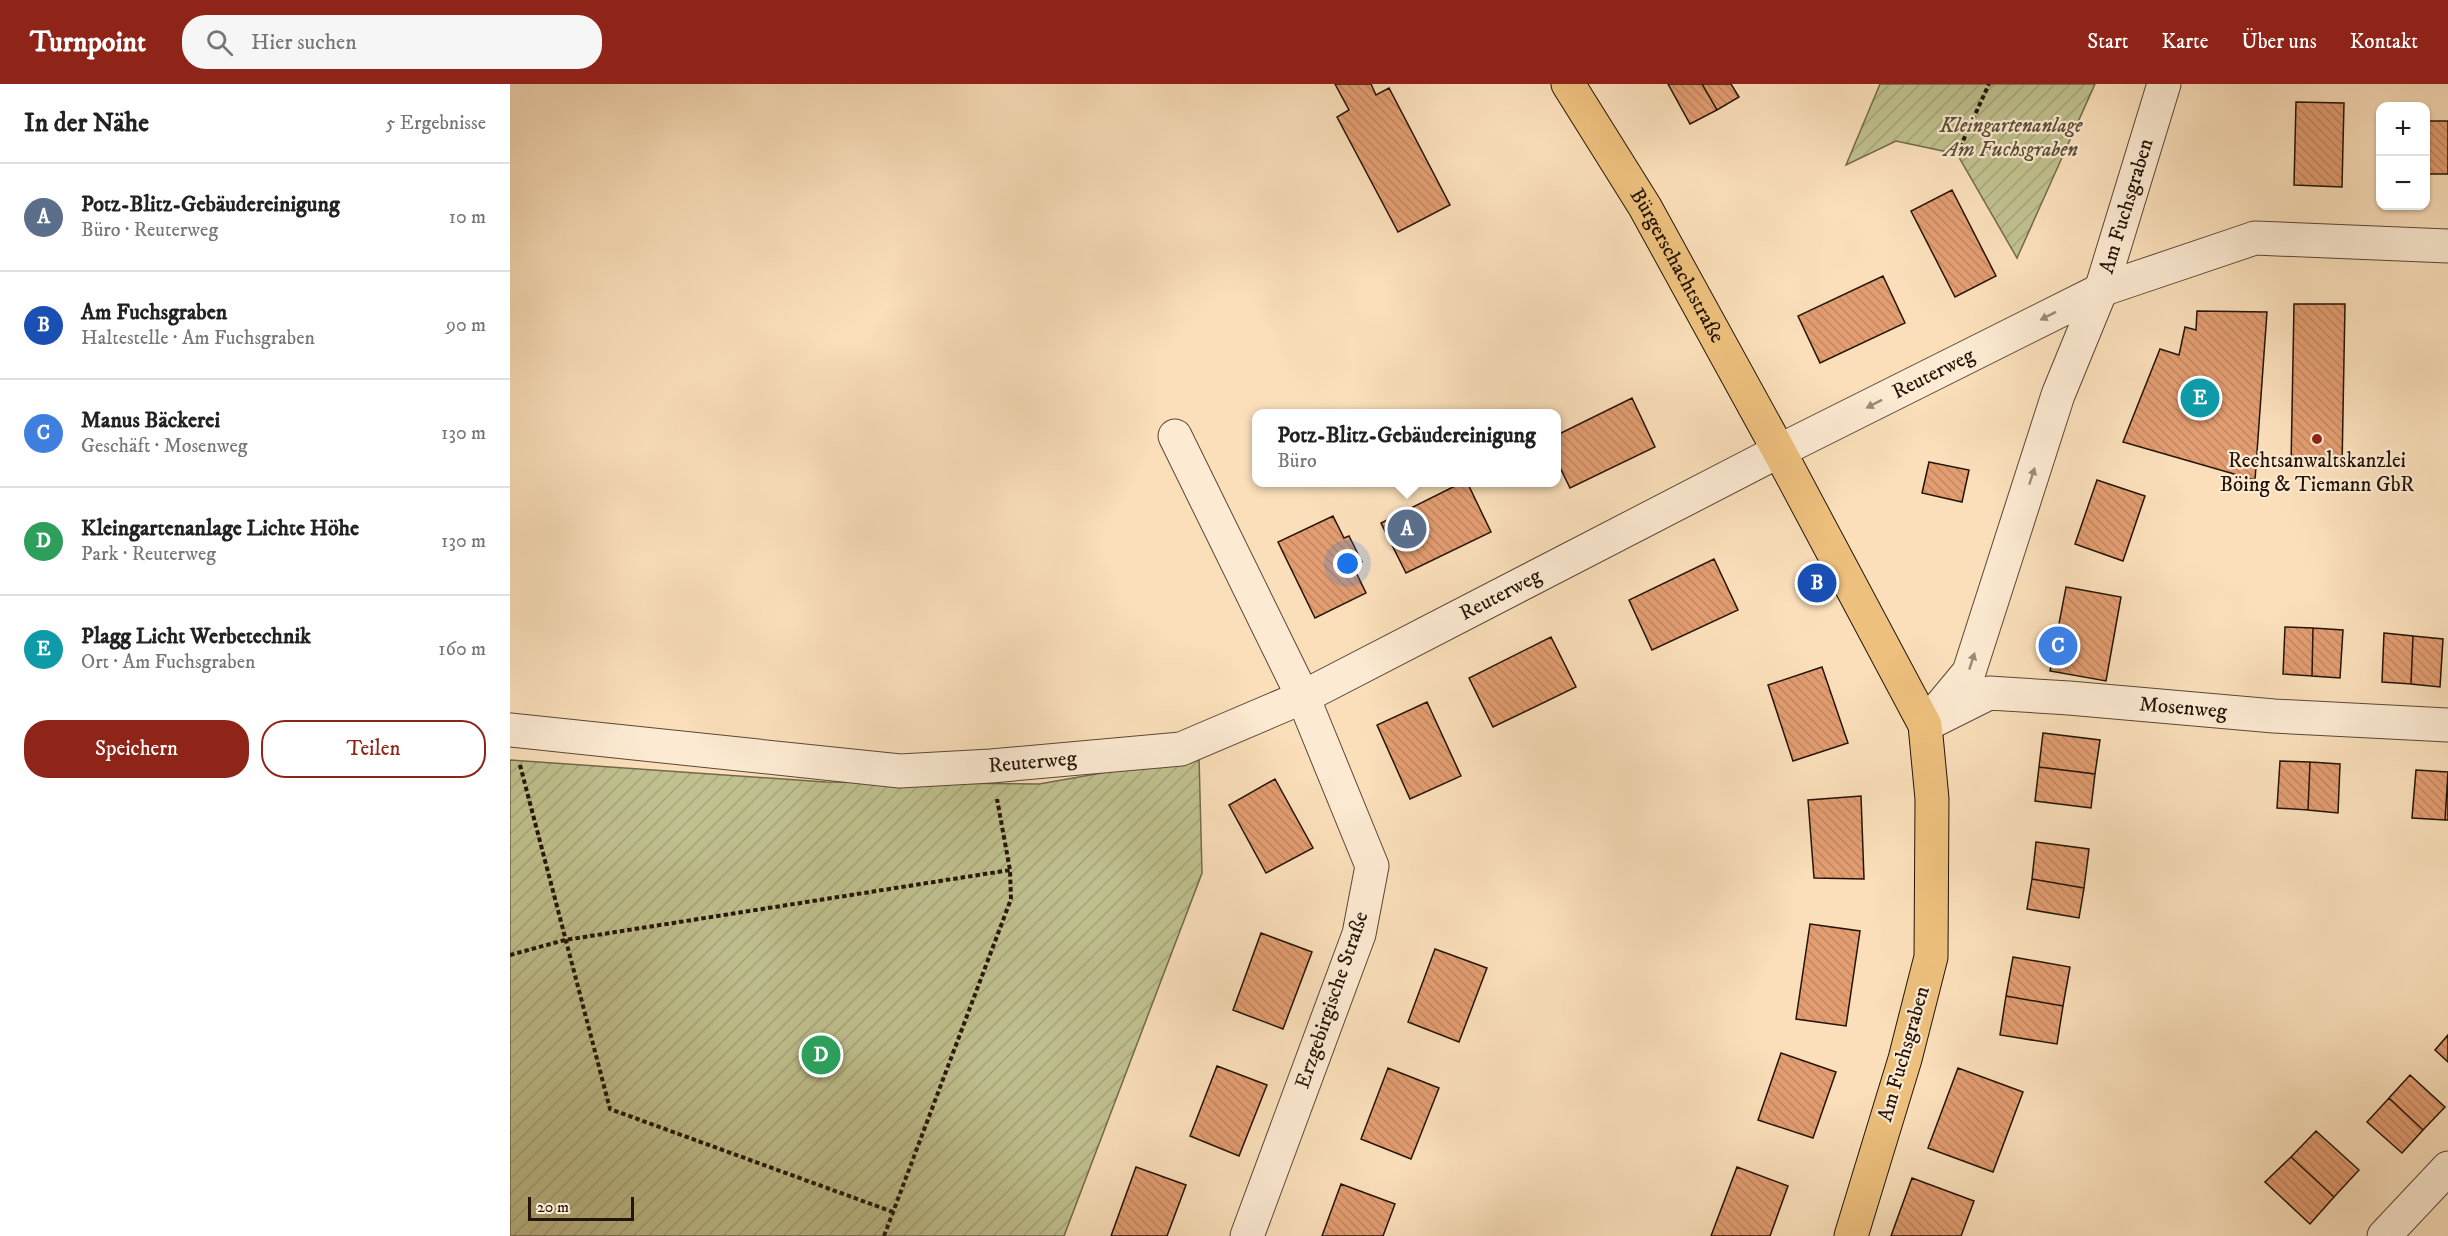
<!DOCTYPE html>
<html lang="de">
<meta charset="utf-8">
<style>
body{margin:0;font-family:"IM FELL DW Pica",serif;background:#f6f6f6;color:#222}
.controls{position:absolute;right:18px;top:18px;display:grid;overflow:hidden;border-radius:12px;box-shadow:0 2px 4px #0004}
.controls button{width:54px;height:54px;display:grid;place-items:center;padding:0;border:0;border-bottom:2px solid #e0e0e0;background:#fff;color:#222;font:30px sans-serif}
.scale{position:absolute;left:18px;bottom:15px;width:106px;box-sizing:border-box;padding-left:6px;border:3px solid #241408;border-top:0;font-size:16px;line-height:21px;white-space:nowrap;color:#241408;-webkit-text-stroke:4px #fcead2;paint-order:stroke}
.you{position:absolute;left:838px;top:480px;width:21px;height:21px;margin:-15px;border:4px solid #fff;border-radius:50%;background:#1a73e8;box-shadow:0 0 0 9px #1a73e833}
.badge{display:grid;place-items:center;width:39px;height:39px;border-radius:50%;background:#8f2418;color:#fff;font-size:20px;font-weight:700}
.pin{position:absolute;translate:-50% -50%;border:3px solid #fff;box-shadow:0 2px 6px #0006}
.popup{position:absolute;left:742px;top:325px;width:309px;height:78px;box-sizing:border-box;display:grid;place-content:center;border-radius:12px;background:#fff;filter:drop-shadow(0 2px 4px #0005);font-size:20px;white-space:nowrap;color:#767676}
.popup b{font-size:22px;color:#222}
.popup::after{content:'';position:absolute;left:50%;top:100%;margin-left:-12px;border:12px solid transparent;border-top-color:#fff}
.list{margin:0;padding:0;list-style:none}
h2{display:flex;justify-content:space-between;align-items:center;height:78px;margin:0;padding:0 24px;font-size:26px}
h2 small{font-size:20px;font-weight:400;color:#767676}
.list li{display:grid;grid-template-columns:39px 1fr auto;gap:18px;align-items:center;box-sizing:border-box;height:108px;padding:0 24px;border-top:2px solid #e0e0e0}
.list b{display:block;font-size:22px;white-space:nowrap}
.list p{margin:0;font-size:20px;white-space:nowrap;color:#767676}
.list em{font-size:20px;font-style:normal;color:#767676}
.actions{display:flex;gap:12px;padding:18px 24px}
.actions a{flex:1;padding:14px 0;border:2px solid #8f2418;border-radius:24px;text-align:center;font-size:21px;color:#8f2418}
.actions .main{background:#8f2418;color:#fff}
.icon{flex:none;width:33px;height:33px;fill:none;stroke:currentColor;stroke-width:2;stroke-linecap:round;stroke-linejoin:round}
.map{position:relative;flex:none;width:1938px;height:1152px;overflow:hidden}
header{display:flex;align-items:center;gap:36px;box-sizing:border-box;height:84px;padding:0 30px;background:#8f2418;color:#fff}
header strong{font-size:28px}
nav{display:flex;gap:33px;margin-inline-start:auto;font-size:21px}
.search{width:420px;height:54px;background:#f6f6f6;display:flex;align-items:center;gap:15px;box-sizing:border-box;padding:0 21px;border-radius:24px;color:#767676;font-size:22px}
main{display:flex}
aside{flex:1;background:#fff}
.map>svg:first-child{display:block}
.garden{fill:url(#garden-furrows);stroke:#726a4c;stroke-width:1.5}
.building{fill:url(#building-back-hatch);stroke:#241408;stroke-width:1.5}
.lines{fill:none;stroke-linecap:round;stroke-linejoin:round}
.minor-casing{stroke:#5a4734;stroke-width:35}
.major-casing{stroke:#241408;stroke-width:35}
.path{stroke:#241408;stroke-width:4;stroke-dasharray:4.5 3;stroke-linecap:butt}
.minor{stroke:#fcead2;stroke-width:33}
.major{stroke:#edc07d;stroke-width:33}
.oneway{fill:#9b8a77}
.poi-dot{fill:#8f2418;stroke:#fcead2;stroke-width:2}
.labels{text-anchor:middle;dominant-baseline:central;stroke-width:4.5;stroke-linejoin:round;paint-order:stroke}
.park-label{font-size:21px;font-style:italic;fill:#5b5137;stroke:#fcead2}
.street-label{font-size:21px;fill:#241408;stroke:#fcead2}
.poi-label{font-size:21px;fill:#241408;stroke:#fcead2}
</style>
<header>
<strong>Turnpoint</strong>
<div class="search"><svg class="icon" aria-label="search" viewBox="0 0 24 24"><circle cx="10" cy="10" r="6"/><path d="M15 15l6 6"/></svg>Hier suchen</div>
<nav><a>Start</a><a>Karte</a><a>Über uns</a><a>Kontakt</a></nav>
</header>
<main>
<aside>
<h2>In der Nähe<small>5 Ergebnisse</small></h2>
<ul class="list">
<li><span class="badge" style="background:#5c6f8a">A</span><div><b>Potz-Blitz-Gebäudereinigung</b><p>Büro · Reuterweg</p></div><em>10 m</em></li>
<li><span class="badge" style="background:#1a4fb4">B</span><div><b>Am Fuchsgraben</b><p>Haltestelle · Am Fuchsgraben</p></div><em>90 m</em></li>
<li><span class="badge" style="background:#3f7fe0">C</span><div><b>Manus Bäckerei</b><p>Geschäft · Mosenweg</p></div><em>130 m</em></li>
<li><span class="badge" style="background:#2e9e5b">D</span><div><b>Kleingartenanlage Lichte Höhe</b><p>Park · Reuterweg</p></div><em>130 m</em></li>
<li><span class="badge" style="background:#0f9aa8">E</span><div><b>Plagg Licht Werbetechnik</b><p>Ort · Am Fuchsgraben</p></div><em>160 m</em></li>
</ul>
<div class="actions"><a class="main">Speichern</a><a>Teilen</a></div>
</aside>
<div class="map">
<svg width="1938" height="1152" viewBox="0 0 1938 1152">
<defs>
<pattern id="garden-furrows" width="10" height="10" patternUnits="userSpaceOnUse" patternTransform="scale(1.5)"><rect width="10" height="10" fill="#c0c18f"/><path d="M-1 1l2-2M0 10L10 0M9 11l2-2" fill="none" stroke="#a5a57a"/></pattern>
<pattern id="building-back-hatch" width="6" height="6" patternUnits="userSpaceOnUse" patternTransform="scale(1.5)"><rect width="6" height="6" fill="#e29d71"/><path d="M-1 5l2 2M0 0l6 6M5-1l2 2" fill="none" stroke="#c28660"/></pattern>
</defs>
<rect width="100%" height="100%" fill="#fadfba"/>
<filter id="stains"><feTurbulence type="fractalNoise" baseFrequency=".00333" numOctaves="4"/><feColorMatrix values="0 0 0 0 .2 0 0 0 0 .09 0 0 0 0 .02 0 0 0 .5 -.17"/></filter>
<radialGradient id="worn" r=".72"><stop offset=".6" stop-color="#630" stop-opacity="0"/><stop offset="1" stop-color="#630" stop-opacity=".3"/></radialGradient>
<path class="garden" d="M 1370,0 L 1585,0 L 1507,174 L 1447,70 L 1386,57 L 1336,81 Z
M 689,672 L 692,789 L 554,1152 L 0,1152 L 0,676 L 316,698 L 529,700 Z"/>
<path class="building" d="M 825,0 L 861,0 L 866,11 L 879,4 L 940,121 L 888,148 L 827,33 L 839,26 Z
M 1158,0 L 1192,0 L 1207,26 L 1180,40 Z
M 1192,0 L 1221,0 L 1229,13 L 1207,26 Z
M 1786,18 L 1834,19 L 1832,103 L 1784,101 Z
M 1916,37 L 1938,37 L 1938,90 L 1916,90 Z
M 1442,106 L 1486,192 L 1445,213 L 1401,127 Z
M 1373,192 L 1395,239 L 1310,279 L 1288,232 Z
M 1784,220 L 1835,220 L 1832,383 L 1781,382 Z
M 1687,227 L 1757,228 L 1745,396 L 1613,358 L 1650,265 L 1669,271 L 1675,243 L 1686,246 Z
M 1122,314 L 1145,363 L 1060,404 L 1047,377 L 1047,351 Z
M 1419,378 L 1459,386 L 1452,418 L 1412,409 Z
M 1587,396 L 1635,412 L 1613,477 L 1565,460 Z
M 953,398 L 957,398 L 981,448 L 896,489 L 871,439 Z
M 823,432 L 834,454 L 839,452 L 852,478 L 843,482 L 856,509 L 805,534 L 768,458 Z
M 1204,475 L 1228,526 L 1142,566 L 1119,516 Z
M 1556,503 L 1611,513 L 1596,597 L 1540,587 Z
M 1775,543 L 1803,544 L 1802,592 L 1773,590 Z
M 1803,544 L 1833,546 L 1830,594 L 1802,592 Z
M 1874,549 L 1903,552 L 1901,600 L 1872,598 Z
M 1903,552 L 1933,555 L 1930,603 L 1901,600 Z
M 1041,553 L 1066,603 L 983,643 L 959,594 Z
M 1312,583 L 1338,659 L 1283,677 L 1258,601 Z
M 917,618 L 951,692 L 900,715 L 867,641 Z
M 1533,649 L 1590,656 L 1585,690 L 1529,683 Z
M 1770,677 L 1800,678 L 1798,726 L 1767,724 Z
M 1800,678 L 1830,680 L 1828,729 L 1798,726 Z
M 1529,683 L 1585,690 L 1581,724 L 1525,717 Z
M 1906,686 L 1938,688 L 1935,736 L 1902,734 Z
M 1938,689 L 1938,736 L 1935,736 Z
M 765,695 L 803,764 L 756,789 L 719,721 Z
M 1351,712 L 1354,795 L 1304,794 L 1298,716 Z
M 1526,758 L 1579,765 L 1574,804 L 1522,795 Z
M 1522,795 L 1574,804 L 1569,834 L 1517,825 Z
M 1300,840 L 1350,847 L 1336,942 L 1286,935 Z
M 751,849 L 802,868 L 773,945 L 723,926 Z
M 925,865 L 977,884 L 949,958 L 898,938 Z
M 1503,873 L 1560,883 L 1553,922 L 1496,912 Z
M 1496,912 L 1553,922 L 1547,960 L 1490,951 Z
M 1938,951 L 1938,978 L 1925,966 Z
M 1271,969 L 1326,988 L 1303,1054 L 1248,1036 Z
M 707,982 L 757,1001 L 729,1072 L 680,1052 Z
M 878,984 L 929,1004 L 901,1075 L 851,1055 Z
M 1448,984 L 1513,1008 L 1483,1088 L 1418,1064 Z
M 1900,991 L 1935,1023 L 1913,1046 L 1879,1014 Z
M 1879,1014 L 1913,1046 L 1892,1069 L 1857,1038 Z
M 1806,1047 L 1849,1086 L 1824,1113 L 1781,1073 Z
M 1781,1073 L 1824,1113 L 1800,1140 L 1755,1098 Z
M 626,1083 L 676,1101 L 657,1152 L 601,1152 Z
M 1227,1083 L 1278,1102 L 1260,1152 L 1201,1152 Z
M 1402,1094 L 1464,1117 L 1451,1152 L 1381,1152 Z
M 831,1100 L 885,1120 L 873,1152 L 812,1152 Z"/>
<g class="lines">
<defs>
<g id="minor">
<path d="M 665,352 L 793,613 L 862,782 L 849,850 L 737,1152"/>
<path id="s1" d="M 1425,636 L 1479,609 L 1559,614 L 1764,632 L 1938,641"/>
<path id="s2" d="M 1415,641 L 1459,588 L 1548,311 L 1591,206 L 1654,0"/>
<path id="s3" d="M 0,646 L 390,687 L 481,682 L 671,665 L 793,613 L 1269,367 L 1591,206 L 1745,154 L 1938,162"/>
<path d="M 1874,1152 L 1938,1084"/>
</g>
<g id="major">
<path id="s4" d="M 1058,0 L 1135,123 L 1269,367 L 1415,641 L 1422,715 L 1421,873 L 1395,975 L 1341,1152"/>
</g>
</defs>
<use href="#minor" class="minor-casing"/>
<use href="#major" class="major-casing"/>
<path class="path" d="M 1447,70 L 1479,0
M 10,681 L 100,1025 L 383,1128
M 0,871 L 55,856 L 500,786
M 374,1152 L 501,815 L 500,786 L 487,715"/>
<use href="#minor" class="minor"/>
<use href="#major" class="major"/>
</g>
<defs><path id="oneway-solid" d="M-6-.8H1V-3.2L6.5 0L1 3.2V.8H-6Z" transform="scale(1.5)"/></defs>
<g class="oneway">
<use href="#oneway-solid" transform="translate(1538 232) rotate(153)"/>
<use href="#oneway-solid" transform="translate(1364 320) rotate(153)"/>
<use href="#oneway-solid" transform="translate(1522 392) rotate(-72)"/>
<use href="#oneway-solid" transform="translate(1462 577) rotate(-72)"/>
</g>
<circle class="poi-dot" cx="1807" cy="355" r="6"/>
<g class="labels">
<g class="park-label">
<text x="1501" y="42">Kleingartenanlage<tspan x="1501" dy="24">Am Fuchsgraben</tspan></text>
</g>
<g class="street-label">
<text stroke="none"><textPath href="#s2" startOffset="561">Am Fuchsgraben</textPath></text>
<text stroke="none"><textPath href="#s4" startOffset="212">Bürgerschachtstraße</textPath></text>
<text stroke="none"><textPath href="#s3" startOffset="1515">Reuterweg</textPath></text>
<text stroke="none"><textPath href="#s3" startOffset="1029">Reuterweg</textPath></text>
<text stroke="none"><textPath href="#s1" startOffset="255">Mosenweg</textPath></text>
<text stroke="none"><textPath href="#s3" startOffset="525">Reuterweg</textPath></text>
<text transform="translate(822 916) rotate(-71)">Erzgebirgische Straße</text>
<text transform="translate(1394 970) rotate(-74)">Am Fuchsgraben</text>
</g>
<g class="poi-label">
<text x="1807" y="377">Rechtsanwaltskanzlei<tspan x="1807" dy="24">Böing &amp; Tiemann GbR</tspan></text>
</g>
</g>
<rect width="100%" height="100%" filter="url(#stains)"/>
<rect width="100%" height="100%" fill="url(#worn)"/>
</svg>
<div class="controls">
<button>+</button>
<button>−</button>
</div>
<div class="scale">20 m</div>
<div class="you"></div>
<div class="pin badge" style="left:897px;top:445px;background:#5c6f8a">A</div>
<div class="popup"><b>Potz-Blitz-Gebäudereinigung</b>Büro</div>
<div class="pin badge" style="left:1307px;top:499px;background:#1a4fb4">B</div>
<div class="pin badge" style="left:1548px;top:562px;background:#3f7fe0">C</div>
<div class="pin badge" style="left:311px;top:971px;background:#2e9e5b">D</div>
<div class="pin badge" style="left:1690px;top:314px;background:#0f9aa8">E</div>
</div>
</main>
